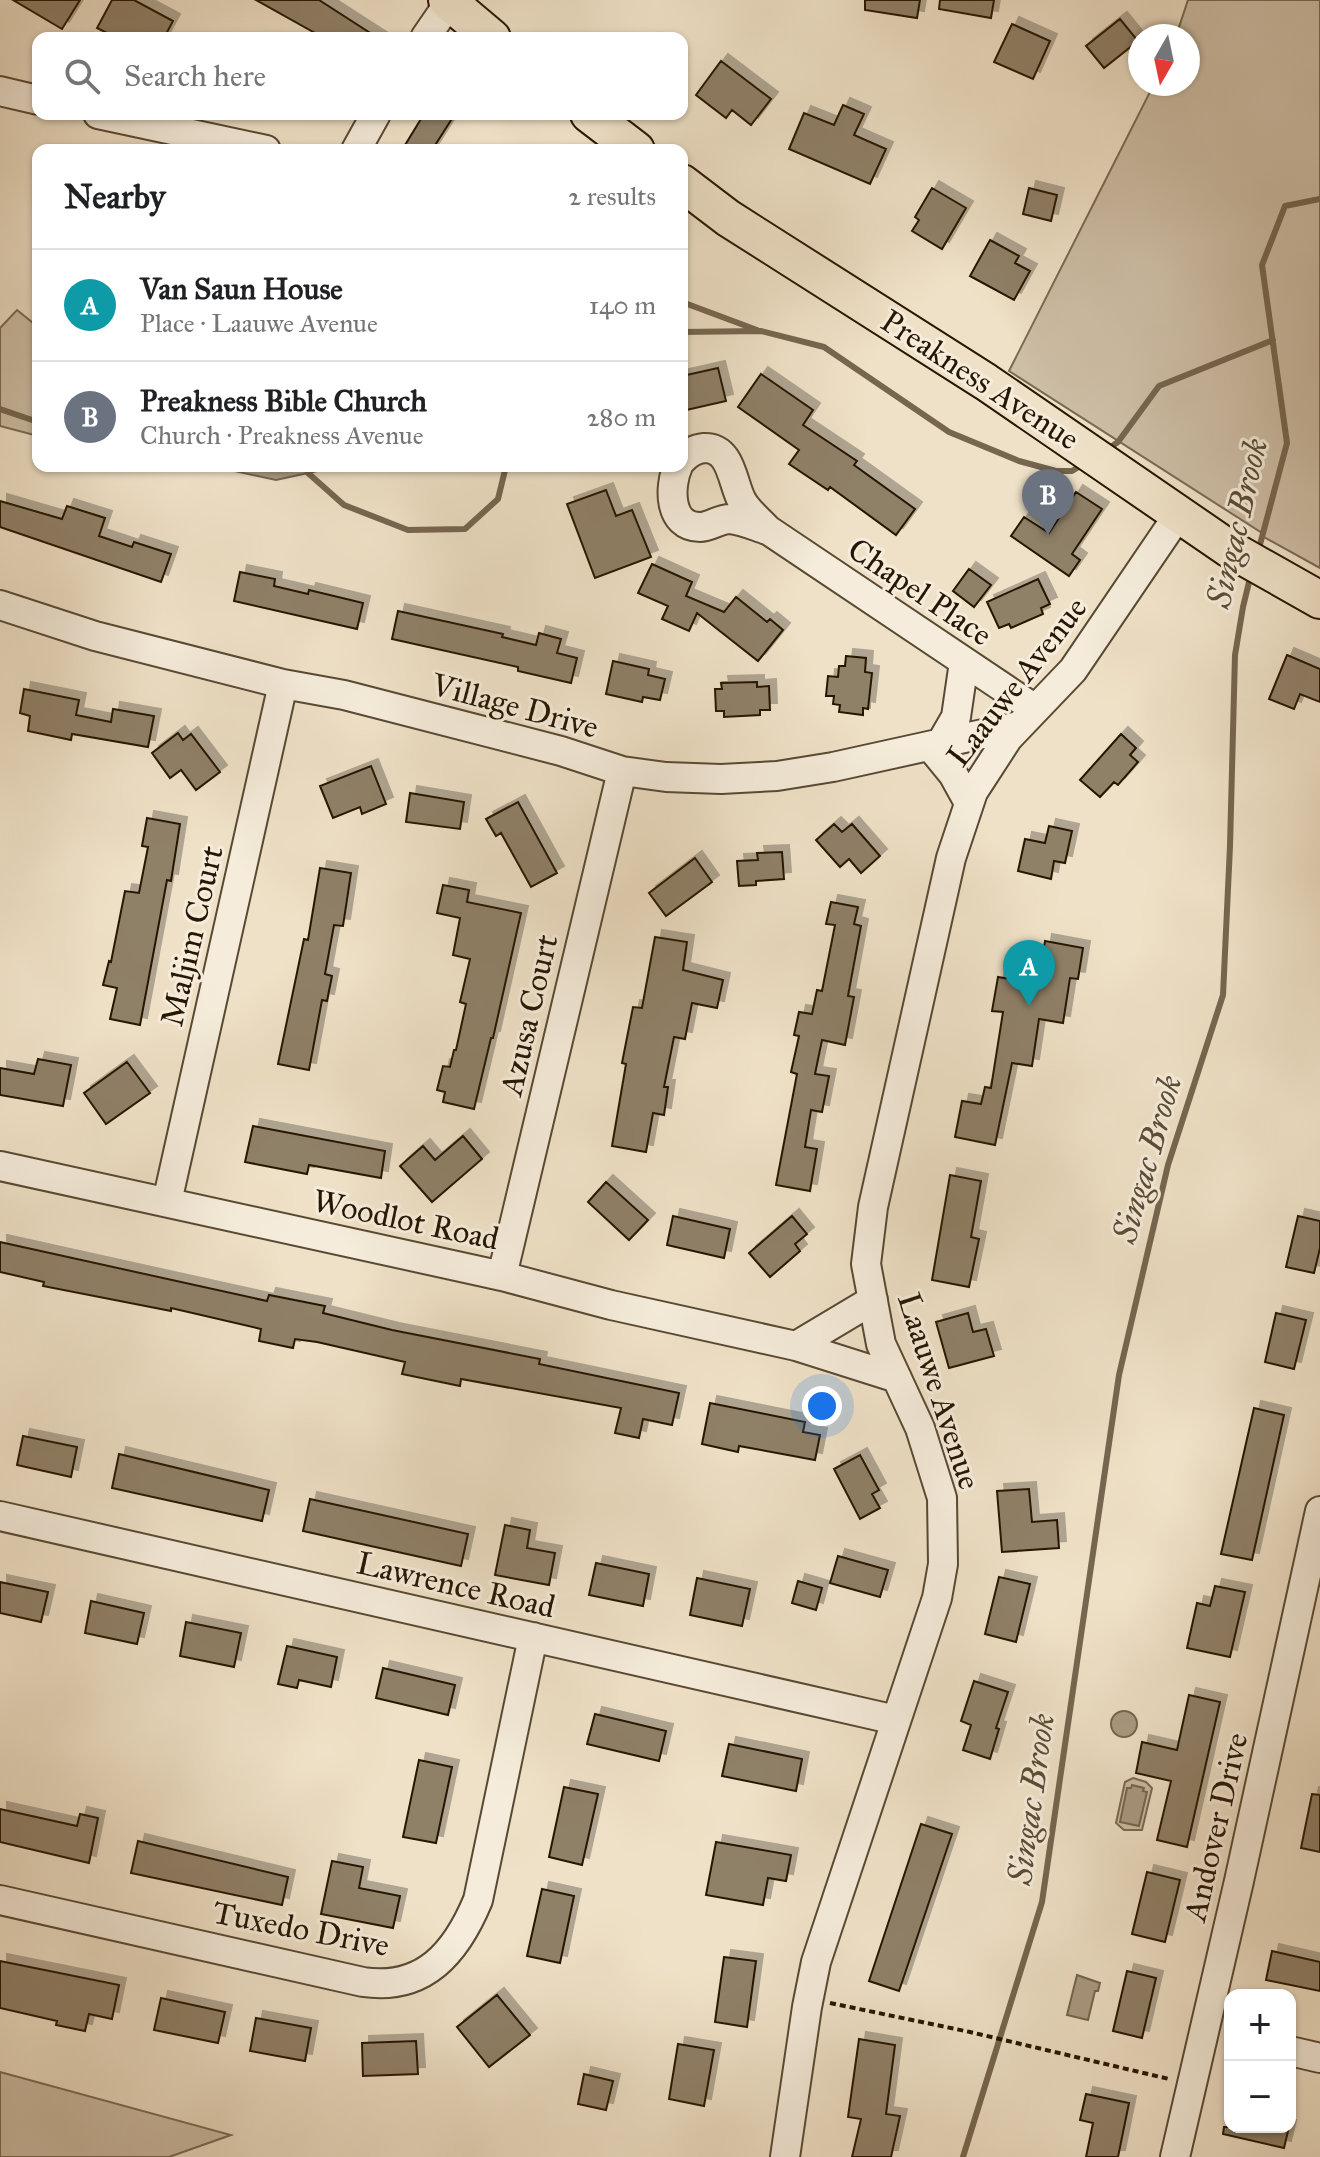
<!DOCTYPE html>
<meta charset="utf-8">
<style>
body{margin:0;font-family:"IM FELL Great Primer",serif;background:#f6f6f6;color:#202124}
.controls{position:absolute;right:24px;bottom:24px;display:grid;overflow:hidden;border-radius:16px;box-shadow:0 2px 6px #0004}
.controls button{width:72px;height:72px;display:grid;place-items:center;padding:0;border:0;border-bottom:2px solid #e0e0e0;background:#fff;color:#202124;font:40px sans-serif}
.compass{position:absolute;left:1128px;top:24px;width:72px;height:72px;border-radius:50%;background:#fff;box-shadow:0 2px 6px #0004;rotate:189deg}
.you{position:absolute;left:822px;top:1406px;width:28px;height:28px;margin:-20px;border:6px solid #fff;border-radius:50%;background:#1a73e8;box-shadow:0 0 0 12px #1a73e833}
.badge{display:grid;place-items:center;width:52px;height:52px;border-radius:50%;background:#8f2418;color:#fff;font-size:26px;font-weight:700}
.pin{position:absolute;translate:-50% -66px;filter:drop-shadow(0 2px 4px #0008)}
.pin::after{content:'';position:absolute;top:42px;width:28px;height:24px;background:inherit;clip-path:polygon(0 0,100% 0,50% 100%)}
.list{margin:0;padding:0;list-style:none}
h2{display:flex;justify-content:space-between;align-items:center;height:104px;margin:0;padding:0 32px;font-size:34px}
h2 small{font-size:26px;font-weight:400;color:#757577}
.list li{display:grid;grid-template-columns:52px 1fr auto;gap:24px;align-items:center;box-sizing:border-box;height:112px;padding:0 32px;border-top:2px solid #e0e0e0}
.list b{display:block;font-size:30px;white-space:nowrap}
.list p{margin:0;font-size:26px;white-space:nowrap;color:#757577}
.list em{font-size:26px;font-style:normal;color:#757577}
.icon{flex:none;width:44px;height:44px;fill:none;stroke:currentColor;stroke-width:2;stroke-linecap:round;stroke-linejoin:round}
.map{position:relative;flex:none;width:1320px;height:2157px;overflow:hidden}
.search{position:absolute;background:#fff;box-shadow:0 2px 6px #0004;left:32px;top:32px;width:656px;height:88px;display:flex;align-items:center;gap:20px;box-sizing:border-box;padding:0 28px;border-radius:16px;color:#757577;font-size:30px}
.panel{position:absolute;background:#fff;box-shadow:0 2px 6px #0004;left:32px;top:144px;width:656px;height:328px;border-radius:16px}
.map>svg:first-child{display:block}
.green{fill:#cdbea6;stroke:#7a6a54;stroke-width:2}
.water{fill:#ab9c84;stroke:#766650;stroke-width:2}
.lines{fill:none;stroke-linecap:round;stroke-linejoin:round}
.stream{stroke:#766650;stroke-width:6}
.building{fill:#8f8068;stroke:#261602;stroke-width:2;filter:url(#shadow)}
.minor-casing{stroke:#584933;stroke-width:32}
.major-casing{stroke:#261602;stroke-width:40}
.path{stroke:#261602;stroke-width:4;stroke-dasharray:6 4;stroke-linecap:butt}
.minor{stroke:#f5ecdb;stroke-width:28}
.major{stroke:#efe1c7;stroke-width:36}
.labels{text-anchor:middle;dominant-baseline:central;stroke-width:6;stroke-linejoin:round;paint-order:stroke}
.street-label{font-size:32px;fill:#261602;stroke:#f5ecdb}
.water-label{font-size:34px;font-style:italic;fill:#5b4c36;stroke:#f5ecdb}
</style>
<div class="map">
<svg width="1320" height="2157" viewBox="0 0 1320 2157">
<defs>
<filter id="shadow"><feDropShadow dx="7" dy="-7" stdDeviation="0" flood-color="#0004"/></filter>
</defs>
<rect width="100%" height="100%" fill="#efe1c7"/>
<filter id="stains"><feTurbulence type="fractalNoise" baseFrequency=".0025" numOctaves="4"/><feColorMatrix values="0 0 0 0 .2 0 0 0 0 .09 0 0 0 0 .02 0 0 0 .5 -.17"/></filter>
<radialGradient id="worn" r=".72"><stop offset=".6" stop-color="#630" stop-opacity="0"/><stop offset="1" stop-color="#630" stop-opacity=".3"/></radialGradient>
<path class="green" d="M 1188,0 L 1320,0 L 1320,568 L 1262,536 L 1262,533 L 1009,371 L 1154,84 L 1188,84 L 1188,36 L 1176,36 Z
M 17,310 L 38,327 L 38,436 L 0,426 L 0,328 Z
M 1133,1778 L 1146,1782 L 1152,1788 L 1142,1830 L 1124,1830 L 1116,1823 L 1125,1782 Z
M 0,2072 L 231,2135 L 169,2157 L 0,2157 Z"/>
<path class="water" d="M 232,466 L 320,466 L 317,471 L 276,480 L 234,471 Z
M1111 1724a13 13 0 1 1 26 0a13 13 0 1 1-26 0Z
M 1132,1785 L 1144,1788 L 1143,1791 L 1147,1792 L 1139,1826 L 1120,1822 L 1127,1788 L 1131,1788 Z
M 1077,1975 L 1100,1983 L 1098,1991 L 1095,1991 L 1088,2020 L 1067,2015 Z"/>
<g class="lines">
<path class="stream" d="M 682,302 L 757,330
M 682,332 L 761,331 L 824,347 L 949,432 L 1019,461 L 1056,471 L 1072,471 L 1085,463
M 0,409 L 38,422
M 1105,451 L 1118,442 L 1159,386 L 1273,340
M 308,473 L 344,505 L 408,530 L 465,529 L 498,499 L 506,466
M 1258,552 L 1287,443 L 1262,265 L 1285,206 L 1320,199
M 963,2157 L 1042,1902 L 1119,1375 L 1168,1165 L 1223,995 L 1230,846 L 1235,655 L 1243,607 L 1251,574"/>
</g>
<path class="building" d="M 13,0 L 80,0 L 62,29 Z
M 112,0 L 134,0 L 173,21 L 164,38 L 117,38 L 97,28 Z
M 256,0 L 319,0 L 378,38 L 324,38 Z
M 865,0 L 920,0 L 917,18 L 865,10 Z
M 940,0 L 994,0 L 991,18 L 939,9 Z
M 1120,19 L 1138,41 L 1104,68 L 1086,46 Z
M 1012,24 L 1050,41 L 1033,79 L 994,62 Z
M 721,61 L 771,99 L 751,125 L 732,110 L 726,118 L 696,95 Z
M 843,105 L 864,114 L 854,135 L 886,149 L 870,184 L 789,149 L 804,113 L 834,125 Z
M 424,114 L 455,114 L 432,150 L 402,150 Z
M 932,188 L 966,208 L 942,249 L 912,231 L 919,220 L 915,217 Z
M 1029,188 L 1057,195 L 1051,221 L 1023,214 Z
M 990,240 L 1019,256 L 1015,263 L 1030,271 L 1014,300 L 970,276 Z
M 718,368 L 726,401 L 682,411 L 682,376 Z
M 761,374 L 813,410 L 803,425 L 857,461 L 854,465 L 915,509 L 896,535 L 830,487 L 828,490 L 789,464 L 799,450 L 738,407 Z
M 606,490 L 616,516 L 632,510 L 651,557 L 595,578 L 567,504 Z
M 1076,492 L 1102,509 L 1072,554 L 1080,560 L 1069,576 L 1011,536 L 1024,517 L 1049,533 Z
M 0,501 L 62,519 L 67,506 L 105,518 L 99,536 L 132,547 L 134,542 L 171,554 L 161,582 L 0,527 Z
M 652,564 L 692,582 L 686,596 L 724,612 L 736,597 L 767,622 L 770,619 L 783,630 L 758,661 L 697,613 L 689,631 L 662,619 L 668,606 L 638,593 Z
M 969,569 L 991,585 L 974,607 L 953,591 Z
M 240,572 L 275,579 L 274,586 L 308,594 L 309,590 L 363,603 L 357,629 L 234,601 Z
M 1038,579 L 1050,604 L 1041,608 L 1043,614 L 1011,628 L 1009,624 L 999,628 L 987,602 Z
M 398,611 L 503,634 L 502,637 L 536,645 L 539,633 L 561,639 L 557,653 L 577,658 L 571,683 L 518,671 L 518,667 L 392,639 Z
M 1287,655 L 1320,669 L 1320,702 L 1300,694 L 1294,709 L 1269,699 Z
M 846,656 L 866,658 L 865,672 L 872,673 L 868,709 L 863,708 L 863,715 L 839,712 L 840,705 L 833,704 L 834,696 L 826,696 L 828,676 L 838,677 L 839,666 L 845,666 Z
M 613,661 L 649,669 L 648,675 L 665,679 L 660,700 L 643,697 L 642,702 L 606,694 Z
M 757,682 L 757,687 L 769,686 L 770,710 L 760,710 L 760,715 L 724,717 L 724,711 L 716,711 L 715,689 L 722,689 L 721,683 Z
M 24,689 L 79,700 L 76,715 L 111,722 L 113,709 L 154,716 L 148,747 L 72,734 L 71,740 L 28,731 L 30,716 L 20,713 Z
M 178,733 L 183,740 L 191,734 L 220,772 L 196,790 L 181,770 L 170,778 L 152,753 Z
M 1121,734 L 1136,748 L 1130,755 L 1138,762 L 1118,785 L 1114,782 L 1100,797 L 1080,780 Z
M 371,766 L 386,804 L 362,814 L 360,807 L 333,818 L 320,786 Z
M 410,793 L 464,802 L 460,829 L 406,822 Z
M 518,802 L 557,873 L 531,887 L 501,833 L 496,836 L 486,819 Z
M 147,818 L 180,824 L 171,881 L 167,880 L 140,1025 L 110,1019 L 117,988 L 103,985 L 109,961 L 111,962 L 125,891 L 139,893 L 148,847 L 142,846 Z
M 834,824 L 842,832 L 852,824 L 880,856 L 861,873 L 849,859 L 840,867 L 816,840 Z
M 1049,826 L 1072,831 L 1065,863 L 1054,861 L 1051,879 L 1018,871 L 1025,839 L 1045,843 Z
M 782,852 L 784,879 L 756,881 L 756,885 L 739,886 L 737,861 L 758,860 L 757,853 Z
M 695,858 L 712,882 L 666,916 L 649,893 Z
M 320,868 L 351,873 L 343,926 L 334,925 L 325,974 L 332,976 L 327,1001 L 322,1000 L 309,1070 L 278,1064 L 304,939 L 308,940 Z
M 443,885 L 469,890 L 467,902 L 521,913 L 493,1038 L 491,1038 L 474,1109 L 443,1102 L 445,1092 L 437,1090 L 443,1066 L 450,1067 L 454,1050 L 456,1050 L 466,1004 L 460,1002 L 470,959 L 453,955 L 460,918 L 437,913 Z
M 831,902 L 858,907 L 854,924 L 861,926 L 848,996 L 854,997 L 845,1045 L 822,1040 L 815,1074 L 829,1076 L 822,1112 L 811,1110 L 805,1147 L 817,1149 L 810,1191 L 776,1185 L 797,1074 L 791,1072 L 799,1036 L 794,1035 L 799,1012 L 812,1014 L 817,990 L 822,991 L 835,925 L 826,924 Z
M 655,937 L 687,942 L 683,970 L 723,980 L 717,1008 L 692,1003 L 685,1039 L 674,1037 L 664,1087 L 668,1087 L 664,1115 L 653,1113 L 646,1152 L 612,1146 L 626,1064 L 622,1063 L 633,1007 L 642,1008 Z
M 1045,941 L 1083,948 L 1078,979 L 1070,978 L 1063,1023 L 1039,1019 L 1032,1066 L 1012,1063 L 995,1145 L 955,1137 L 962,1101 L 981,1104 L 985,1087 L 991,1088 L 1003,1012 L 992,1011 L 998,977 L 1038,984 Z
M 38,1059 L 71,1065 L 63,1106 L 0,1095 L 0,1068 L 34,1074 Z
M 127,1062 L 150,1093 L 106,1124 L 84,1093 Z
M 253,1126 L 385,1151 L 381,1178 L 309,1165 L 307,1174 L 245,1162 Z
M 463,1136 L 482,1159 L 432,1202 L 400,1166 L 423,1146 L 435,1160 Z
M 950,1175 L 981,1181 L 971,1237 L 979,1239 L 969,1287 L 932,1280 Z
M 606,1182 L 648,1220 L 629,1240 L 588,1202 Z
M 673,1216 L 730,1229 L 724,1258 L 667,1245 Z
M 792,1216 L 807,1234 L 795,1244 L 800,1251 L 770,1277 L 749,1253 Z
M 1298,1216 L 1320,1221 L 1320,1248 L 1314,1273 L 1286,1267 Z
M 0,1242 L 267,1301 L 269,1295 L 325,1306 L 323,1313 L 392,1330 L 540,1359 L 539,1364 L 679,1393 L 672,1425 L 643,1419 L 639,1438 L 615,1433 L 621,1408 L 461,1379 L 460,1386 L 402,1374 L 405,1362 L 317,1342 L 295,1339 L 293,1348 L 259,1341 L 261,1329 L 171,1308 L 171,1311 L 43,1286 L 44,1282 L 0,1272 Z
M 968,1313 L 973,1332 L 986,1329 L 994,1356 L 949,1368 L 936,1322 Z
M 1276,1313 L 1306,1320 L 1294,1369 L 1265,1362 Z
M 710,1403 L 805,1422 L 803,1432 L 820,1435 L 815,1460 L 739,1446 L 738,1452 L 702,1444 Z
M 1254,1408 L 1284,1415 L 1252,1560 L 1221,1554 Z
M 23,1436 L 77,1447 L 71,1477 L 17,1465 Z
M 119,1454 L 269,1490 L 262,1521 L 112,1488 Z
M 860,1455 L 879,1490 L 872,1494 L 880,1508 L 860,1519 L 834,1469 Z
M 1029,1489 L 1032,1522 L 1057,1520 L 1059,1548 L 1002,1552 L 997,1491 Z
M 310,1499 L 468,1534 L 461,1566 L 303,1531 Z
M 505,1525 L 530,1530 L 527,1548 L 555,1553 L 549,1585 L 495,1575 Z
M 838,1556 L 888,1570 L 880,1597 L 830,1583 Z
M 596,1563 L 649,1574 L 643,1606 L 589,1595 Z
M 999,1577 L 1030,1584 L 1016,1642 L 985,1634 Z
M 697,1578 L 750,1589 L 742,1626 L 690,1615 Z
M 798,1581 L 822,1588 L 816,1610 L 792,1603 Z
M 0,1582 L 48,1592 L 41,1622 L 0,1613 Z
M 1215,1586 L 1245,1592 L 1230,1657 L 1187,1648 L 1197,1603 L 1210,1606 Z
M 91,1601 L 144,1613 L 137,1644 L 85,1633 Z
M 186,1622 L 241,1633 L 234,1667 L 180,1656 Z
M 287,1646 L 337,1657 L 331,1687 L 299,1680 L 297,1688 L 278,1684 Z
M 383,1668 L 455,1685 L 448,1715 L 376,1698 Z
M 974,1681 L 1008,1692 L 996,1728 L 999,1729 L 990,1759 L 963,1750 L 971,1725 L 961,1721 Z
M 1189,1695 L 1220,1702 L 1187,1847 L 1157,1840 L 1171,1781 L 1136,1773 L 1142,1742 L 1177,1750 Z
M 595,1714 L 666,1731 L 659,1761 L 587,1744 Z
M 729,1744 L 802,1759 L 796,1791 L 722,1776 Z
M 419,1760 L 452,1767 L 436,1843 L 403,1837 Z
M 564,1787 L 598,1794 L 582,1865 L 549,1857 Z
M 1312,1794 L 1320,1795 L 1320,1852 L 1301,1848 Z
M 0,1809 L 77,1826 L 80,1814 L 98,1818 L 89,1863 L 0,1842 Z
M 921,1824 L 952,1834 L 899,1991 L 869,1981 Z
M 138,1841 L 288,1877 L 282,1905 L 131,1873 Z
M 716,1842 L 791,1855 L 786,1881 L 768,1878 L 763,1905 L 706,1895 Z
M 332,1861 L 363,1867 L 359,1888 L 400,1896 L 393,1928 L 321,1914 Z
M 1147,1872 L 1180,1880 L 1165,1942 L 1132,1934 Z
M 542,1889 L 574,1896 L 560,1963 L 527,1956 Z
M 1272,1951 L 1320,1962 L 1320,1991 L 1266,1980 Z
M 724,1957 L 756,1961 L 747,2027 L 715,2022 Z
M 0,1961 L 119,1985 L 112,2019 L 89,2014 L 85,2031 L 56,2025 L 57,2021 L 0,2008 Z
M 1127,1971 L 1156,1978 L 1142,2038 L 1113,2031 Z
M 497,1995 L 530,2035 L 489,2067 L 457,2027 Z
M 161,1998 L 225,2012 L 218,2043 L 154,2030 Z
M 256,2018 L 311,2028 L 305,2061 L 250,2051 Z
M 859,2039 L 895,2045 L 886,2114 L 900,2116 L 891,2157 L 852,2157 L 861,2119 L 848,2117 Z
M 416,2041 L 418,2074 L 363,2076 L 362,2043 Z
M 678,2044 L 714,2050 L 704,2106 L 669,2099 Z
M 584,2074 L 613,2081 L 606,2110 L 578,2104 Z
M 1086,2094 L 1129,2103 L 1118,2157 L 1086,2157 L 1093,2123 L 1080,2120 Z
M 1224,2127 L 1289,2127 L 1284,2148 L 1223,2134 Z"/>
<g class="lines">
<defs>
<path id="minor" d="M 425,38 L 451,0
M 0,91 L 38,100
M 98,114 L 266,150
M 356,150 L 376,114
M 682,460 C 688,453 694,449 704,448 C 732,447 732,483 742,501 C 748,512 760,521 768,530 L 1035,709
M 678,466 C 669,486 668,527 700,527 C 710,527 719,519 730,519 C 742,520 755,526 767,530
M 0,605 L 95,636 L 283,684 L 344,695 L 561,751 L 622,771 L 666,777 L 721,779 L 777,776 L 833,767 L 1019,726
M 941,743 L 956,717 L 964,662
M 930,746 L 953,774 L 969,803
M 0,1166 L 502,1276 L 611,1305 L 796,1346 L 897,1378
M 167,1202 L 283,684
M 502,1276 L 622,771
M 796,1346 L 873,1300
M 0,1516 L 896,1720
M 0,1900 L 363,1982 C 424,1991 456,1953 478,1900 L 533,1637
M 1290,2051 L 1320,2058
M 785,2157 L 807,2007 L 816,1962 L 937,1598 L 943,1564 L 942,1498 L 920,1428 L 881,1344 L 866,1264 L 873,1207 L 951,858 L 973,792 L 1008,738 L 1073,670 L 1179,514
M 1175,2157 L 1239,1881 L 1320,1511"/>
<path id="major" d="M 447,0 L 492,38
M 589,114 L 636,150
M 682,183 L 728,218 L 986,382 L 1228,548 L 1320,600"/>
</defs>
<use href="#minor" class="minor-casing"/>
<use href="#major" class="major-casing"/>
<path class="path" d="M 830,2003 L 970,2032 L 1169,2079"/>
<use href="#minor" class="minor"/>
<use href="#major" class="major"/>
</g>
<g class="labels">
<g class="street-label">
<text transform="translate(980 380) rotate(33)">Preakness Avenue</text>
<text transform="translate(920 592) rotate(34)">Chapel Place</text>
<text transform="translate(1017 682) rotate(-52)">Laauwe Avenue</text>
<text transform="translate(515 706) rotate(15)">Village Drive</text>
<text transform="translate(192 936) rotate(-77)">Maljim Court</text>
<text transform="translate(529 1015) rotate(-77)">Azusa Court</text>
<text transform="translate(406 1220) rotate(12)">Woodlot Road</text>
<text transform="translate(939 1391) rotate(72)">Laauwe Avenue</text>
<text transform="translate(456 1585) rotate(13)">Lawrence Road</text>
<text transform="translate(1216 1827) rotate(-77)">Andover Drive</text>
<text transform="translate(301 1929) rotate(11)">Tuxedo Drive</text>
</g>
<g class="water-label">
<text transform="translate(1237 523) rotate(-77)">Singac Brook</text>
<text transform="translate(1147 1159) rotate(-74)">Singac Brook</text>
<text transform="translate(1031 1799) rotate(-82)">Singac Brook</text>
</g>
</g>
<rect width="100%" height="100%" filter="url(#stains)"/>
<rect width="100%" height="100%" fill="url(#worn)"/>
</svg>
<div class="controls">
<button>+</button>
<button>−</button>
</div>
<svg class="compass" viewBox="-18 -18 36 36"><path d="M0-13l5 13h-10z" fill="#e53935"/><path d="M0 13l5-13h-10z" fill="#757577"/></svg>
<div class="you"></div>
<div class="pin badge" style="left:1029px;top:1006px;background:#0f9aa8">A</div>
<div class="pin badge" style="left:1048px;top:535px;background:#6b7280">B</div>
<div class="search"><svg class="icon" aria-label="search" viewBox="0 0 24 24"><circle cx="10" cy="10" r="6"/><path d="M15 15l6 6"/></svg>Search here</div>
<section class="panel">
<h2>Nearby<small>2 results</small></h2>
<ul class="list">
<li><span class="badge" style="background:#0f9aa8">A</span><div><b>Van Saun House</b><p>Place · Laauwe Avenue</p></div><em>140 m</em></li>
<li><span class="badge" style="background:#6b7280">B</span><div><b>Preakness Bible Church</b><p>Church · Preakness Avenue</p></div><em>280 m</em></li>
</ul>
</section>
</div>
